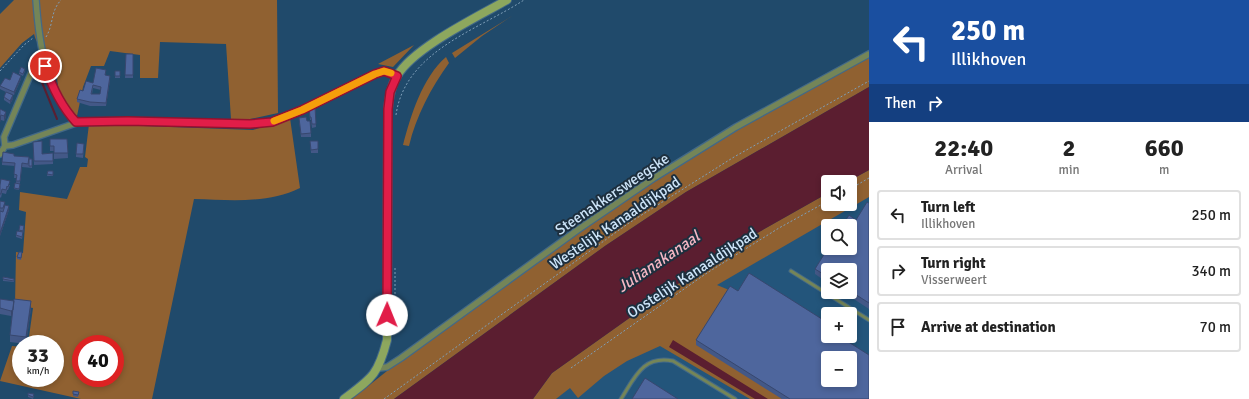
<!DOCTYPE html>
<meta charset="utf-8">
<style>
body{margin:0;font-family:Signika,sans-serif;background:#f6f6f6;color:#222;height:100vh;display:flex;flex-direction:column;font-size:15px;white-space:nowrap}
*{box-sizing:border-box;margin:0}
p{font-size:13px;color:#767676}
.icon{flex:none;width:22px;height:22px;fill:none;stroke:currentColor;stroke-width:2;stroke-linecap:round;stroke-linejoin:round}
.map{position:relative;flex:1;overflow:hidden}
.side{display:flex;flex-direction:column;background:#fff;width:380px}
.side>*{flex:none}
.guide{background:#1a4fa0;color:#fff;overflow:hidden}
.controls{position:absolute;left:821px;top:175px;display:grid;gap:8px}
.controls a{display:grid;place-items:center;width:36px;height:36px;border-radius:4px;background:#fff;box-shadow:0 2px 6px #0003;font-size:20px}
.speed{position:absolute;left:12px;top:335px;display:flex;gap:8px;font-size:20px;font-weight:700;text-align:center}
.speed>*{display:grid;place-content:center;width:52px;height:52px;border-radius:50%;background:#fff;box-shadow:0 2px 6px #0003;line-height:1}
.speed small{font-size:10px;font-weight:400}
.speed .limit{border:6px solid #d22;background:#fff;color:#111}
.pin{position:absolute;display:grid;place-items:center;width:34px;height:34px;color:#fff;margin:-17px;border:2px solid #fff;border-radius:50%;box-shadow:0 1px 4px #0007}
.me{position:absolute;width:44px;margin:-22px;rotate:1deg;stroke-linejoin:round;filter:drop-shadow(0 0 3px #0008)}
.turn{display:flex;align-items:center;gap:14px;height:84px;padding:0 16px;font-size:18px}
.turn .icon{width:52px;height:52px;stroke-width:2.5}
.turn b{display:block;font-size:28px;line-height:34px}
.then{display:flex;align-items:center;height:38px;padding:0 16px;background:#0003;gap:8px;font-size:15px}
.eta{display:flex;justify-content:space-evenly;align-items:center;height:68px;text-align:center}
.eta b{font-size:24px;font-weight:800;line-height:28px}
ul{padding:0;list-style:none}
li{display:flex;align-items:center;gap:12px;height:50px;margin:0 8px 6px;padding:0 8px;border:2px solid #e0e0e0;border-radius:4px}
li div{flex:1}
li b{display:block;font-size:15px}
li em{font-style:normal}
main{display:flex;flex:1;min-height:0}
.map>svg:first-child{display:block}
</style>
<main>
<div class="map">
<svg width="869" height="399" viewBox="0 0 869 399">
<rect width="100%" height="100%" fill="#204a6b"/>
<path fill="#23557b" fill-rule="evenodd" d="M869,190V399H556L632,335L850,204ZM828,226H850V248H828ZM828,270H850V292H828ZM828,314H850V336H828ZM828,358H850V380H828Z"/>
<path fill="#906131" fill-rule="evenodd" d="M14,0H277L278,113L250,119H231L226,44L160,42L158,78H140V55L110,51L104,66H91L83,87L77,116C65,108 57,91 57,76C50,70 50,64 47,57C42,48 36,43 34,34L22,43L0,68V14Z
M512,16L482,36L455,58L452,53Z
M414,45L393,67L378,64Z
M869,54V87L686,192L605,246L394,399H352L427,339L558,244L696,152Z
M446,57L449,63C431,88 416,116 409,146L403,145C411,115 422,78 446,57Z
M290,118L300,188C267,204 230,200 194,199L152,399H81L0,381L12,346L21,347V378H55V344H28L33,308L15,305L16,252L23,253L26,212L19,210L20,192L67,199L80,167H87L88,159L85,157L89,124L253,130ZM81,344H115V378H81Z
M869,170V197L717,285L729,290L782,399H750L660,346L627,361L604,376L578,398L570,388L556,399H533L552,373L673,287L743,241L828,193V204H850V182H847Z"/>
<path fill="#5b1e30" d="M869,87V170L847,182H828V193L743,241L673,287L552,373L533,399H394L605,246L686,192Z
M673,340L768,399H755L669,347Z"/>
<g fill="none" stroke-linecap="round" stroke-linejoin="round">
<path stroke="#5b1e30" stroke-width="2" d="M41,80L57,119"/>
<g stroke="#436987" stroke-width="5">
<path id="lane" d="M791,271L869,320
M621,399C635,377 643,355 673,361L735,399"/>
</g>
<g stroke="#436987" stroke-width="8">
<path id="street" d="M36,0C39,44 45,88 76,123
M5,146L13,145L76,123L128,121L250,124L272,122L302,110L375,74L384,71L397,76
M0,154L5,146L4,137L32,71L35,69
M379,368L387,367L401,358L579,229L654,178L736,127L869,54"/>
</g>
<g stroke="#436987" stroke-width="10">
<path id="secondary" d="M344,399C372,378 378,375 387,340L388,109C389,97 391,86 397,76C413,48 477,17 507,0"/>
</g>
<path stroke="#7f9fb9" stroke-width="1" stroke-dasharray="2 2" stroke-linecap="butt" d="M46,37C54,24 50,12 61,0
M0,71L24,45L33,38
M396,115C405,51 478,30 524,0
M850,189L869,178
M395,294V266
M571,368L707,273L779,228L828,201
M384,399L629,223L734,157L869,81"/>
<use href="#lane" stroke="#748558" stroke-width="3"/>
<use href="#street" stroke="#748558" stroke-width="5.5"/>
<use href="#secondary" stroke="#8da75e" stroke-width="8"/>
</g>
<path fill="#435887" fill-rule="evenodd" d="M126,54H133V78H125Z
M25,71L23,76L19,74V72Z
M115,71H120V78H115Z
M106,73L105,75L110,80L106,106H90L77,102V99L83,91ZM93,88L101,90L100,94H92Z
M21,79L14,95L9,93L13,99L10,104L4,100V97L6,92L0,89V85L10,80Z
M309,107H315L316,127L312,128L311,120H310Z
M0,109L6,117L4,121L1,120Z
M299,118L307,121L311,133V137H301Z
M50,139H67L68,158L54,159V151H50Z
M310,141H318V153H311Z
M33,142L42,154L53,153V164L34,165Z
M84,147L83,158L76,157V154Z
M14,156L32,159V168L22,167L19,190L14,189V188L16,183V178H14L15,166L2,165V162Z
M48,171H53V176H47Z
M0,185H10L8,190H7L6,194L2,193L1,198L0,197Z
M0,201L9,210L0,236Z
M869,203V309L843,292H850V270H828V283L815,274V269L856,220Z
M24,228L22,239L16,237V235L19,231V230Z
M22,254L21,260L17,259V257Z
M3,277L14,279V282L3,281Z
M0,299L31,308L26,344L10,342V335L12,315L11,316L0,314Z
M840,336V337L869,399H782L696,345V340Z
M73,394H79L78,397L73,396Z
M28,395H34L33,399L28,397Z"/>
<path fill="#37476e" d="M21,76V79L14,95V92Z
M110,76V80L106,106V103Z
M13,95V99L10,104V101Z
M6,112V117L4,121V116Z
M1,115V120L0,123V118Z
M9,206V210L0,236V233Z
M14,301L13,315L11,316V311Z
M31,301V308L26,344V337Z"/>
<path fill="#4e669d" stroke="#37476e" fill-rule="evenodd" d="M126,54H133V75H125Z
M21,67L25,69L23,74L19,72Z
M96,68L106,70L105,75L110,76L106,103L90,102L77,99L80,90L83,91L86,81L93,83ZM93,85L101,87L100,94H91Z
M115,71H120V76H115Z
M13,72L21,76L14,92L0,86L5,78L10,80Z
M6,92L13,95L10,101L4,97Z
M309,107H315L316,124H312L311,117H310Z
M0,109L6,112L4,116L1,115L0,118Z
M306,117L307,121H310L311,133L301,134L299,118Z
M50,139H67L68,153H54V146H50Z
M42,141V154L53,153V161H34L33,142Z
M310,141H318V149L311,150Z
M77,143L84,144L83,154H76Z
M3,152L14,154V156L29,157L28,164L22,163L20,181H16L17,175L14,174L15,163L2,162Z
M29,159H32V166H29Z
M48,171H53V175L47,174Z
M1,179L10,181L8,187L7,186L6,190L2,189L1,194H0V185Z
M15,183L20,184L19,189L14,188Z
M0,201L5,202L3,208H0Z
M867,202L869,203V303L850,291V270H828V277L815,269L828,248H850V226H842L849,215L856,220Z
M5,205L9,206L0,233V211L3,212Z
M20,225L24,226L23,231L19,230Z
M17,231L23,232L22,237L16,235Z
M19,252H22L21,258L17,257Z
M749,273L825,321L826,319L828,320V336H839L869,355V399H790L696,340L730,286L738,291ZM828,358H850V380H828Z
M3,277L14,279V281L3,279Z
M0,299L14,301L13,310L11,311L0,308Z
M14,299L31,301L26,337L10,335Z
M645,378L678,399H632Z
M73,391L79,392L78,395L73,394Z
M28,393L34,394L33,397L28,395Z"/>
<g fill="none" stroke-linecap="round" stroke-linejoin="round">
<g stroke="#92132f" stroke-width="10">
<path id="route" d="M45,66C52,87 61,106 76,122L128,121L250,124L272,122L302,110L375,74L384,71L397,76L390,92L388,109L387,315"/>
</g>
<use href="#route" stroke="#e11d48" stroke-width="7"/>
<path stroke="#f59e0b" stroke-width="7" d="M274,121L302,110L375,74L384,71L391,73"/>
</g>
<g text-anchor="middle" stroke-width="4" stroke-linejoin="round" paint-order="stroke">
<g font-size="15" fill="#cee5f9" stroke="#1d2f3e">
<text transform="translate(612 194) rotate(-34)" y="5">Steenakkersweegske</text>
<text transform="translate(615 223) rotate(-34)" y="5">Westelijk Kanaaldijkpad</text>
<text transform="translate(692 273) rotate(-33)" y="5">Oostelijk Kanaaldijkpad</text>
</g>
<g font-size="16" font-style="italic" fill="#f5b7c4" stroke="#1d2f3e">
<text transform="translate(658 261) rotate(-34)" y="6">Julianakanaal</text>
</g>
</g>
</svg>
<div class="controls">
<a><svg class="icon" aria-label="sound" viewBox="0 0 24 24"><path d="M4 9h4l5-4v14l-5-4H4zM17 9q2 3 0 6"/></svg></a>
<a><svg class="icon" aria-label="search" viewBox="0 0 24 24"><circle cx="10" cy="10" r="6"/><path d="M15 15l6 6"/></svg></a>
<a><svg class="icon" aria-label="layers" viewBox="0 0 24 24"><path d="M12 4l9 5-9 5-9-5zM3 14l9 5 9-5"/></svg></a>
<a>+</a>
<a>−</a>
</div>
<div class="speed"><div>33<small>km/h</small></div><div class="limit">40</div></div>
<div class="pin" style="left:45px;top:66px;background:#d93025"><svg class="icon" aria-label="arrive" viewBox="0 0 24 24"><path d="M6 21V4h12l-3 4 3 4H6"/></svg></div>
<svg class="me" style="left:387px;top:315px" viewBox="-20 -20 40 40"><circle r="19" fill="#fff"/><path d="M0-13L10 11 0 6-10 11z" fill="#e11d48"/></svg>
</div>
<section class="side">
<div class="guide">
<div class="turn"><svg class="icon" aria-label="left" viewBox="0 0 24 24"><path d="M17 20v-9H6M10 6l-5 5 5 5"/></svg><div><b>250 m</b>Illikhoven</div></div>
<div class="then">Then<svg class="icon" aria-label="right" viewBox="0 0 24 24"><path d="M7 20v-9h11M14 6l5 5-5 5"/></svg></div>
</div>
<div class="eta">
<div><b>22:40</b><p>Arrival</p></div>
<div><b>2</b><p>min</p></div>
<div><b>660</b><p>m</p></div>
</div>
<ul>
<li><svg class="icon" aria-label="left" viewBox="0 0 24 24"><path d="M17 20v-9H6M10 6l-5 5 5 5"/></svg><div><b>Turn left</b><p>Illikhoven</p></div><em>250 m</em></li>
<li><svg class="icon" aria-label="right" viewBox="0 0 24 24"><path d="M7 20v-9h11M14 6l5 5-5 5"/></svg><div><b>Turn right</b><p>Visserweert</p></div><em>340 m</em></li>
<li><svg class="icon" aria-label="arrive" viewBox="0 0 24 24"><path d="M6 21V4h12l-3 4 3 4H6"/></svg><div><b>Arrive at destination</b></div><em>70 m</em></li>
</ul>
</section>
</main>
